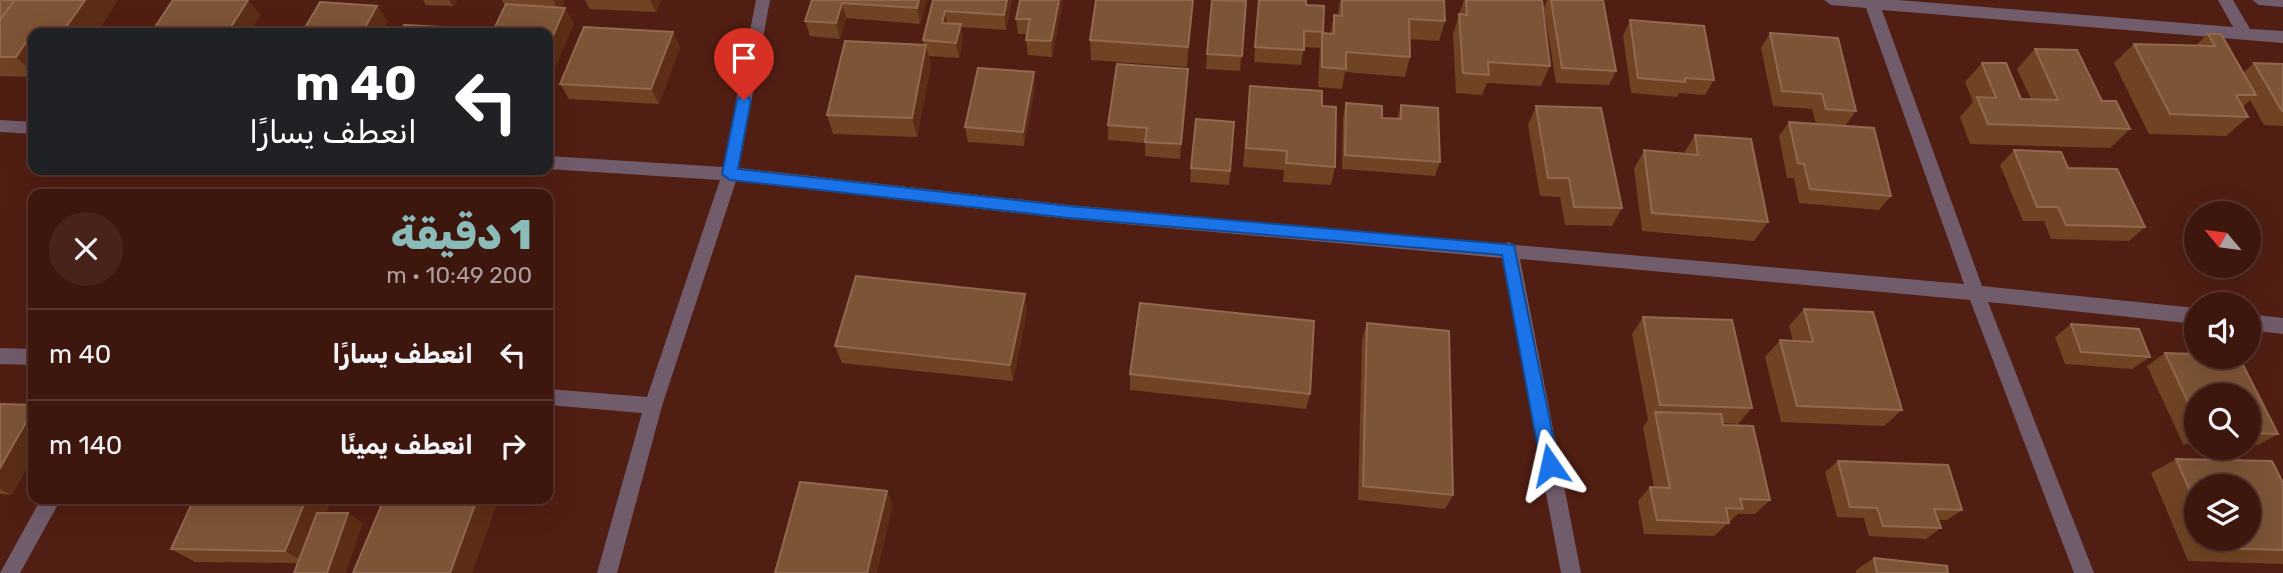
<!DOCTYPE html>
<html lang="ar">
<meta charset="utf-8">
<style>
body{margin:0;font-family:Rubik,"Noto Naskh Arabic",sans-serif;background:#48231c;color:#f1f3f6;direction:rtl;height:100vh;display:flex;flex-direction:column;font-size:26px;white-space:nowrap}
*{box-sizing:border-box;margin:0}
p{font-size:23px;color:#ad9f9e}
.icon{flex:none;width:38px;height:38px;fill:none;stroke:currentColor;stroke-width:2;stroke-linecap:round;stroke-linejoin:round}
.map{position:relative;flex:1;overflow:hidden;direction:ltr}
.drawer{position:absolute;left:28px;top:189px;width:525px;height:315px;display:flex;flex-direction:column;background:#3d160e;border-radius:14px;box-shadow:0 7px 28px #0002,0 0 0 2px #56352e;direction:rtl}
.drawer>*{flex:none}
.top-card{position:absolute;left:28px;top:28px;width:525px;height:147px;border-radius:14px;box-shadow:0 7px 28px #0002,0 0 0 2px #56352e;direction:rtl;background:#202124;color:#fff;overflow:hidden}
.needle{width:46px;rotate:299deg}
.buttons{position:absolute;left:2184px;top:201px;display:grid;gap:14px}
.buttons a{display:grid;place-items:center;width:77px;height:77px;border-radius:50%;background:#3d160e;box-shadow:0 7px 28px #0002,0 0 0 2px #56352e;font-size:35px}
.pin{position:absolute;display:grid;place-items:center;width:60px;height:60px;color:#fff;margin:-72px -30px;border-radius:50% 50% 50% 0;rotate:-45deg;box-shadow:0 0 7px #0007}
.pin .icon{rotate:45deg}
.me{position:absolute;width:77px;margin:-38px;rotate:349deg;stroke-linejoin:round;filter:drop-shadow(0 0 5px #0008)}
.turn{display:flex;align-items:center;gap:24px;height:147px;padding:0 21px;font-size:32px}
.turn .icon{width:91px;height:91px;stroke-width:2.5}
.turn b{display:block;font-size:49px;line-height:60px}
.round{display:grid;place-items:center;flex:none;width:74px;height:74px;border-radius:37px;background:#48231c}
.headline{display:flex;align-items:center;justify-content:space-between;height:119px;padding:0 21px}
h1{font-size:42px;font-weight:800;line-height:52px;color:#8bbbb9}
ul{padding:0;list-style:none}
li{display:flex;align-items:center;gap:21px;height:91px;padding:0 21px;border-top:2px solid #56352e}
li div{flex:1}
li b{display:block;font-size:26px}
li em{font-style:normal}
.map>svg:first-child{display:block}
</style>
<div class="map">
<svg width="2283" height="573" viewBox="0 0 2283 573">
<rect width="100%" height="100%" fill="#511e13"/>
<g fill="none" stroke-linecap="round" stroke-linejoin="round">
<path fill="#715c6c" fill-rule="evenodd" d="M756,0H770L739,168L1069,205L1504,244L1509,242L1515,245L1964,284L1866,8L1831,5L1824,0H1898L2233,27L2218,0H2233L2250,29L2283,31V43L1882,10L1982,286L2196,308V324L1988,302L2094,573H2074L1970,300L1520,259L1581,573H1561L1502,258L1069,219L736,181L662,406L617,573H597L642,413L548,405V389L647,397L720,180L548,169V156L723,167Z
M2252,0H2283V7L2259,5Z
M0,120L33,122V134L0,132Z
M2249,314L2283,318V334L2249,330Z
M0,348L33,349V365L0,364Z
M41,499H61L20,573H0Z"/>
</g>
<path fill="#704323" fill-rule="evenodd" d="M0,0L33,33V77L0,76Z
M423,0H457L453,6L426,5Z
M502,0H565L561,8L574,23L548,83V33L505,6Z
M585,0H661L656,12L590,9Z
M812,0H927L920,24L846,18L840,39L810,36L805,21Z
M933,0H1012L1006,30L961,27L963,39L959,58L929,56L931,65L917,137L833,134L827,115L924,45L923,40Z
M1020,0H1063L1052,57L1028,55L1026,40L1027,34H1018L1016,19Z
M1193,0L1187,67L1091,60L1090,40Z
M1259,0L1306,5L1323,33L1330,34L1334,15H1338L1340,0H1444L1445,21L1439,41L1409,39L1410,57L1405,77L1345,72L1342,89L1318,87L1320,48L1304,47L1301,65L1254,62Z
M1464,0H1542L1550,66L1541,86L1487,83L1482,95L1456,93L1453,34Z
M1547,0H1603L1616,71L1609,85L1556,83L1544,8Z
M1246,1L1240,71L1206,69L1207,54Z
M1630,20L1714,80L1705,95L1679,93L1677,97L1631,93L1623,36Z
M673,32L680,47L659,104L569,99L560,84Z
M1770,33L1856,111L1845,126L1816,124L1812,109L1773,106L1761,48Z
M2208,34L2243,73L2254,63L2283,64V126L2264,125L2250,100L2243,107L2248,117L2226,136L2149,134L2114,63L2134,44L2196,45Z
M2035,49L2102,101L2130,129L2110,148L1970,144L1960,117L1973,102L1965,82L1982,63L2021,99H2031L2017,69Z
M1188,69L1180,159L1145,156V143L1108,140V125Z
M1034,72L1035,87L1024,146L968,142L965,127Z
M1250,86L1322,106L1335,167L1331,185L1283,182L1284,170L1243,167Z
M1346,103L1382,118L1397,119L1401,105L1440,162L1435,176L1342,169L1343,118Z
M1536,106L1622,208L1612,226L1565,225L1560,197L1540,196L1528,125Z
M1234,122L1229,185L1190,182L1191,168Z
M1789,122L1891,196L1879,210L1799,203L1794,178H1787L1779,136Z
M1695,135L1768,222L1754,241L1642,231L1634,169L1644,150L1684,153Z
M2014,150L2068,168L2145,227L2129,241L2051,239L2044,221H2023L2000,165Z
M1025,294L1027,311L1013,381L842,363L835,346Z
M1804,309L1902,410L1884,426L1781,422L1765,357L1780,340L1793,341L1789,326Z
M1643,317L1752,408L1738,424L1723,423L1770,500L1755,514H1738L1714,536L1644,534L1638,501L1650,487H1654L1643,427L1648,420L1632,334Z
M1367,323L1453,495L1445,509L1358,500L1362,340Z
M2071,324L2150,357L2132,369L2065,364L2055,337Z
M2165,353L2196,354V357H2239L2278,434L2258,445H2249V396H2196V444H2183L2147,366Z
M1130,374L1310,394L1306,409L1130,390Z
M0,404L12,495L0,494Z
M2176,459L2283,483V564L2188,561L2151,473ZM2196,486L2249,539H2196Z
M1838,461L1962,510L1947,520H1938L1941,528L1926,539L1869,536L1864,518L1837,517L1825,472Z
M326,513L363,523L298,563L195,562L171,549Z
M1874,558L1948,573H1856V570Z"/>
<path fill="#5d2e15" d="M85,0H118L97,33H62Z
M248,0L261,15L250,33H227Z
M449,0H457L453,6Z
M553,0H565L559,12Z
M650,0H661L656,12Z
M919,0H927L920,24L917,8Z
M1007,0H1012L1006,30L1004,15Z
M1059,0H1063L1052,57L1051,41Z
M1193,0L1192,19L1187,67L1188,47Z
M842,3L846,18L840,39L836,23Z
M377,6L388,21L382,33H362Z
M565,8L574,23L548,83V47Z
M945,11L948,26L942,23Z
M961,24L963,39L959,58L956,43Z
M673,32L680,47L659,104L651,89Z
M28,39L33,44V73L16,57Z
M926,45L931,65L917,137L912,118Z
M1188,69V84L1180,159L1181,144Z
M1034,72L1035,87L1024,146L1023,132Z
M1025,294L1027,311L1013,381L1010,365Z
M33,410V457L12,495L0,489V468Z
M887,491L893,505L877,573H867Z
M306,499H332L307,564L285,551Z
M477,499H499L472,573H450Z
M348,513L363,523L346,573H327Z"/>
<path fill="#7e5436" stroke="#92694e" stroke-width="2" d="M0,0H15L0,20Z
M15,0H85L62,33H33V39H28L16,57H0V20Z
M173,0H248L227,33H151Z
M812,0H919L917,8L842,3L836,23L805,21Z
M933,0H1007L1004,15L945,11L942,23L961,24L956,43L923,40Z
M1020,0H1059L1051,41L1026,40L1030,19H1016Z
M1096,0H1193L1188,47L1090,40Z
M1212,0L1246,1L1242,56L1207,54Z
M1259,0H1306V5L1324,6L1323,32L1304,31V50L1255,47Z
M1342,0H1444L1445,21L1409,19L1410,57L1346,52V69L1322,67V33L1334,34V15L1342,16Z
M1466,0H1542L1550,66L1488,62L1489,75L1463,73L1459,14L1467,15Z
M1551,0H1603L1616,71L1562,68Z
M320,2L377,6L362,33H302Z
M506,4L565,8L548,47V33H492Z
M1630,20L1704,26L1714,80L1685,78V82L1638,78Z
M404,25L479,29L477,33H400Z
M584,27L673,32L651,89L560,84Z
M1770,33L1838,38L1856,111L1826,109L1822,94L1782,91Z
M2208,34H2221L2256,95H2236L2248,117L2170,114L2134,44L2215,46Z
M845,41L926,45L912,118L827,115Z
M2035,49L2077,50L2102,101H2116L2130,129L1988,124L1977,97L1996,98L1982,63H2006L2021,99L2058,100Z
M2254,63L2283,64V111H2282Z
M1117,64L1188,69L1181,144L1145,142L1147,128L1108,125Z
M978,68L1034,72L1023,132L965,127Z
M1250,86L1322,91V106L1336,107L1335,167L1286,163L1287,151L1246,148Z
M1346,103L1382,106V118L1401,119V105L1438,108L1440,162L1345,155Z
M1536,106L1601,108L1622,208L1574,207L1569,178H1548Z
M1196,119L1234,122L1230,171L1191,168Z
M1789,122L1874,128L1891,196L1810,189L1804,164L1798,163Z
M1695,135L1751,139L1768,222L1652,213L1644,150L1698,155Z
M2014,150L2061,152L2068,168L2117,169L2145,227L2066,225L2058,207H2037Z
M856,276L1025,294L1010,365L835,346Z
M1140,303L1314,321L1310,394L1130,374Z
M1804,309L1873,312L1902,410L1797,406L1780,340L1813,342Z
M1643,317L1732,320L1752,408L1660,405Z
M1367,323L1449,331L1453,495L1363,486Z
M2071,324L2139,329L2150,357L2081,352Z
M2165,353L2196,354V357H2239L2278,434L2249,433V396H2196V419Z
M0,404L33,405V410L0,468Z
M1655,412L1721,414L1723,425L1753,426L1770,500L1740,499L1743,509L1726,508L1729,523L1657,520L1650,487L1670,488Z
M2176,459L2272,461L2283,483V550L2215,548L2211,539H2249V486H2196V505Z
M1838,461L1948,465L1962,510L1934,509L1941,528L1883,526L1877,508L1850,507Z
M800,482L887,491L867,573H775Z
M194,499H306L285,551L171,549Z
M384,499H477L450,573H353Z
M317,513H348L327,573H294Z
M1874,558L1947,566L1948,573H1877Z"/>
<path fill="#1a73e8" stroke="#114b97" stroke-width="2" d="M744,94L751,100L738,169L1069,206L1514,245L1559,465L1556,471L1550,473L1544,471L1541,465L1502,255L1069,218L730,180L722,174L737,100Z"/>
</svg>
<div class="buttons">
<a><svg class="needle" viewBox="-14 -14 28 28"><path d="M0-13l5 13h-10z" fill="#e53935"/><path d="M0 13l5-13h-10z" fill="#ad9f9e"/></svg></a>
<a><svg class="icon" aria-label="sound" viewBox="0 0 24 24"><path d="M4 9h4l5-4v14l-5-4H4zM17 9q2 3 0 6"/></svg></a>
<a><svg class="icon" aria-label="search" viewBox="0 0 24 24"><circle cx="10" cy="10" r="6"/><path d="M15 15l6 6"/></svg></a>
<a><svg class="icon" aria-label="layers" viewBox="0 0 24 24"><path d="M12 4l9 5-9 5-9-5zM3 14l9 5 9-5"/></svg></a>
</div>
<div class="pin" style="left:744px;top:100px;background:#d93025"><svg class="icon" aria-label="arrive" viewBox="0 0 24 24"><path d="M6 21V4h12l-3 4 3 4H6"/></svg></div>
<svg class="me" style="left:1550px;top:465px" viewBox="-20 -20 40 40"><path d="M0-17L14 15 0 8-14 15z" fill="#1a73e8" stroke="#fff" stroke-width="4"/></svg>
<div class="top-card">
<div class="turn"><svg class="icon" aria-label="left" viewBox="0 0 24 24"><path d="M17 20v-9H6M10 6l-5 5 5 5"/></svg><div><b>40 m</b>انعطف يسارًا</div></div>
</div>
<section class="drawer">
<div class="headline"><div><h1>1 دقيقة</h1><p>200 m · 10:49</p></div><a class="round"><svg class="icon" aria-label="close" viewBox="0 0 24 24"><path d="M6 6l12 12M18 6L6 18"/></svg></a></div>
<ul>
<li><svg class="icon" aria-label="left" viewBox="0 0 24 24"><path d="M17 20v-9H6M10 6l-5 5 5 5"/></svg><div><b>انعطف يسارًا</b></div><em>40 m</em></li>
<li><svg class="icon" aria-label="right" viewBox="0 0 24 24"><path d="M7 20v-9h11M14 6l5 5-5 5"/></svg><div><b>انعطف يمينًا</b></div><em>140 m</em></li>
</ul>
</section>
</div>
